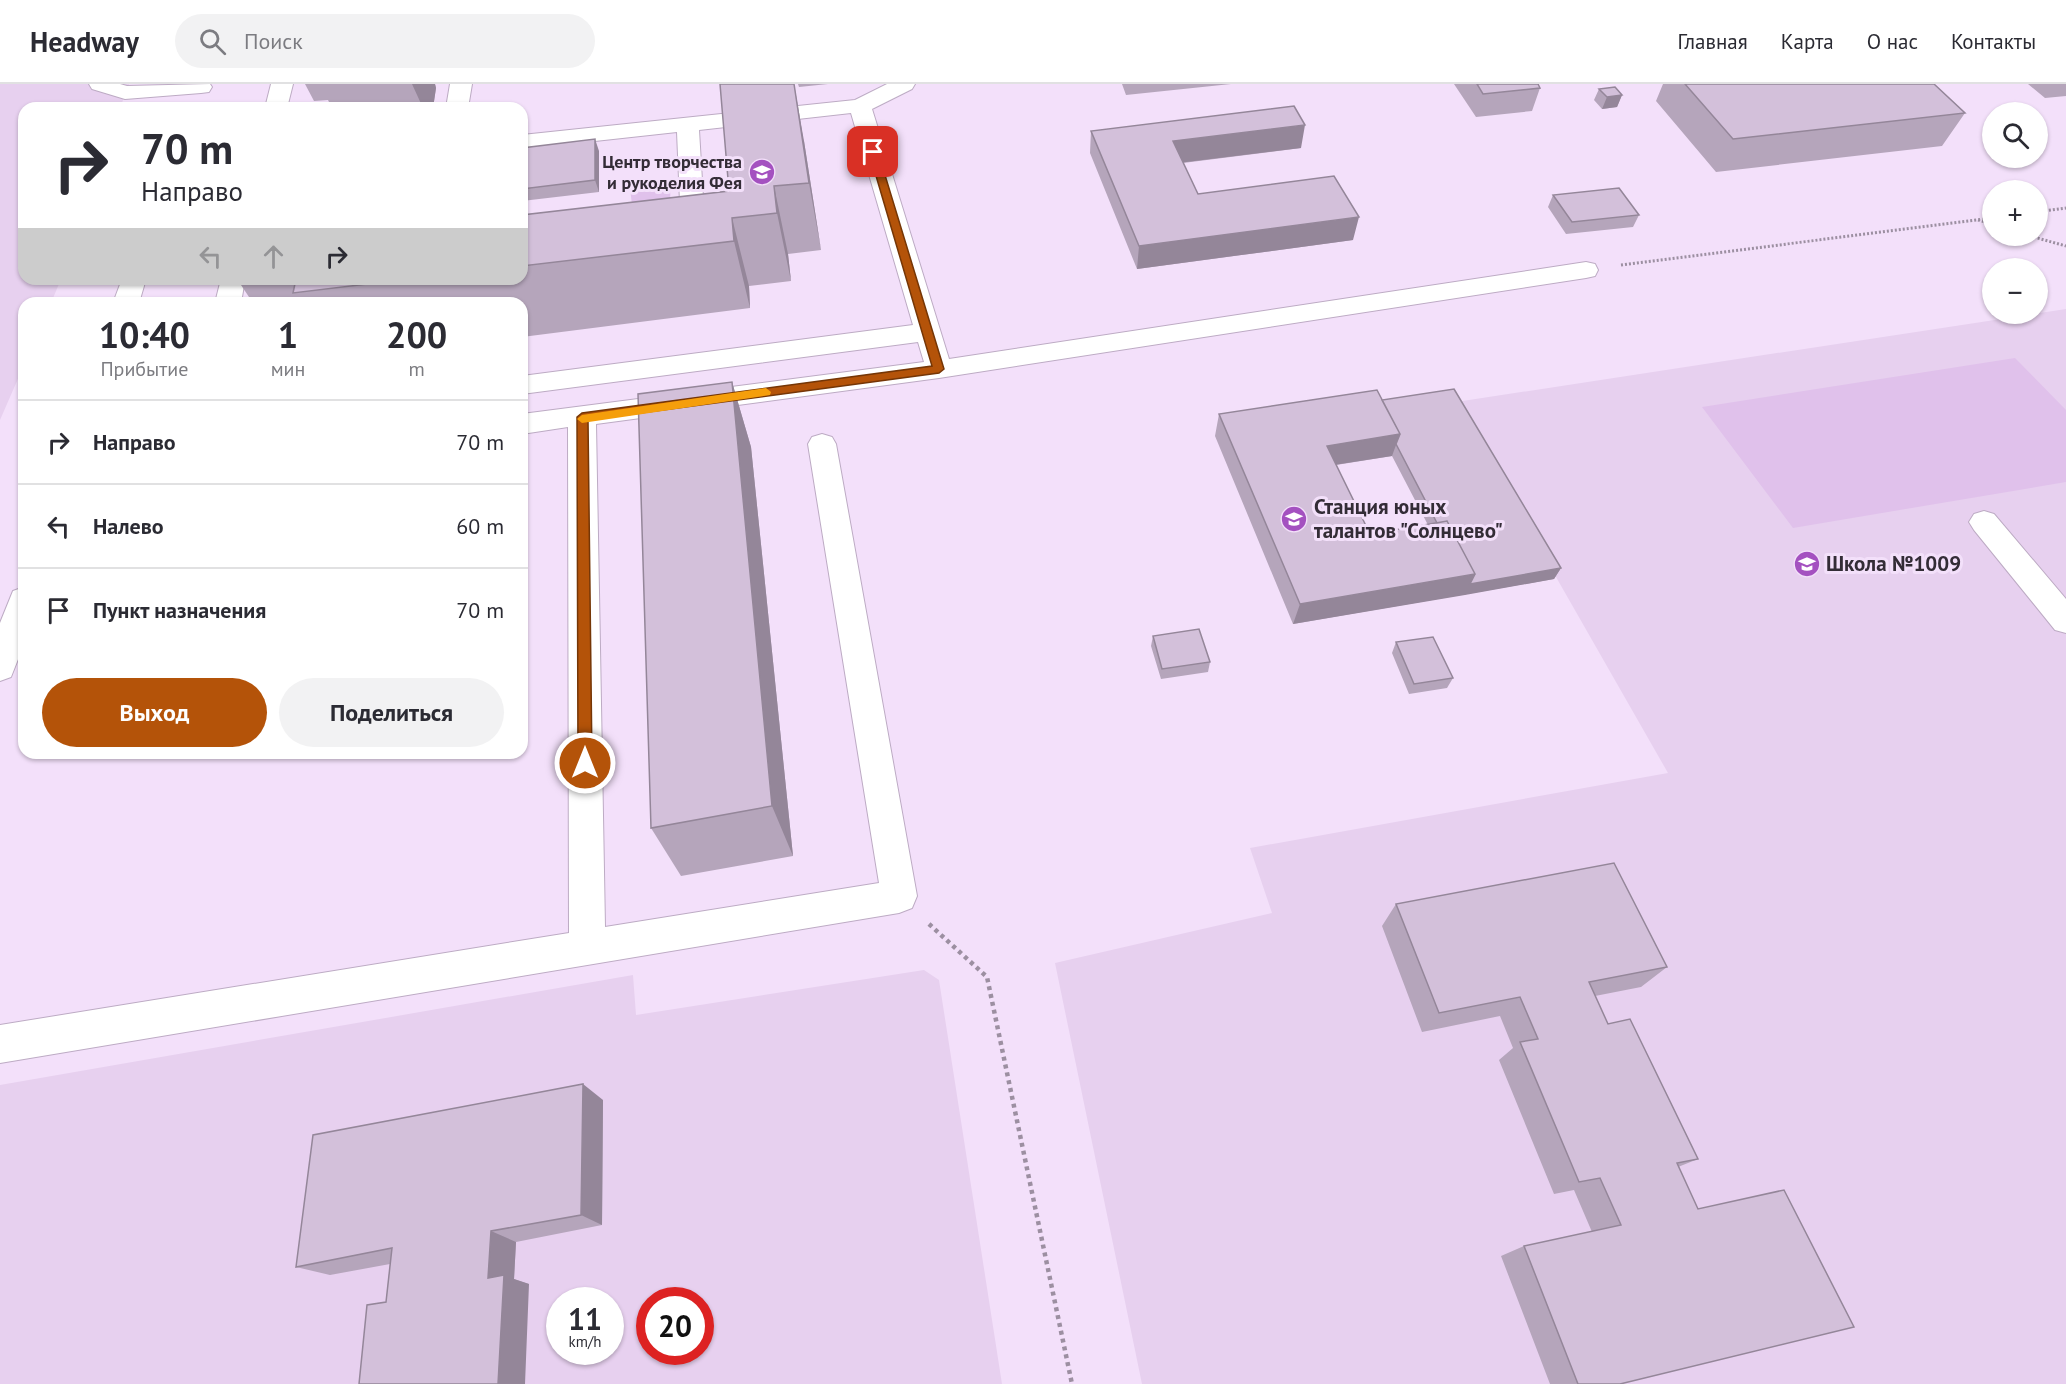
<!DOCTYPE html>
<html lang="ru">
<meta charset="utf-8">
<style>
body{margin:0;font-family:"PT Sans",sans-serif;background:#f2f2f3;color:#2b2b33;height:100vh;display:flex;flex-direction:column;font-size:22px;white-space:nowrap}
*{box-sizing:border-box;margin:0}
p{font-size:20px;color:#7c7c81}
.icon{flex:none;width:33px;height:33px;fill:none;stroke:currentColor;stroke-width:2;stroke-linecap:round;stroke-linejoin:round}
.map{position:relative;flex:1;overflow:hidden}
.drawer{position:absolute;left:18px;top:213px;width:510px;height:462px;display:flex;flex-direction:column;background:#fff;border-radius:18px;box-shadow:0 2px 4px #0004}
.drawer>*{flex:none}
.banner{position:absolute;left:18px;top:18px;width:510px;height:183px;border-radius:18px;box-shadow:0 2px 4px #0004;background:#fff;color:#2b2b33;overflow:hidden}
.tools{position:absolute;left:1982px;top:18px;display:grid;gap:12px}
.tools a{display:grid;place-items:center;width:66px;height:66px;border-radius:50%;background:#fff;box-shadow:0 2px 4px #0004;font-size:30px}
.speed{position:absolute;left:546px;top:1203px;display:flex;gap:12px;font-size:30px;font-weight:700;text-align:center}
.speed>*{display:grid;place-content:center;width:78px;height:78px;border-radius:50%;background:#fff;box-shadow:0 2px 4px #0004;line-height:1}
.speed small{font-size:15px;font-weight:400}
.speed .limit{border:9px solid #d22;background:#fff;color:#111}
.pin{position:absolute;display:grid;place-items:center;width:51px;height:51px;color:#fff;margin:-26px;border-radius:12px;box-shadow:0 3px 9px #0006}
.me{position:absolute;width:66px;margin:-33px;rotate:0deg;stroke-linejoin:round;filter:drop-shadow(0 0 4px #0008)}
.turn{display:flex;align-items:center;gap:21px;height:126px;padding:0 24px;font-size:27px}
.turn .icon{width:78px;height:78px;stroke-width:2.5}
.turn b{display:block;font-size:42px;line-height:51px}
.lanes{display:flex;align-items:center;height:57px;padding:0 24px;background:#0003;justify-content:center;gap:30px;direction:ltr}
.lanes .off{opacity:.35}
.eta{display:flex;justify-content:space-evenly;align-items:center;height:102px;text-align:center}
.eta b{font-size:36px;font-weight:700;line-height:42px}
.cta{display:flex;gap:12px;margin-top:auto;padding:12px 24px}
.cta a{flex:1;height:69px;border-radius:36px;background:#b45309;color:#fff;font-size:24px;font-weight:700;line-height:69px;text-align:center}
.cta a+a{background:#f2f2f3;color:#2b2b33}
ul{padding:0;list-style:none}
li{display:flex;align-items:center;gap:18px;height:84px;padding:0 24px;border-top:2px solid #e1e1e2}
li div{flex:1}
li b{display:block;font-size:22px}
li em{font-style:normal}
header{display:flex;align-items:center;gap:36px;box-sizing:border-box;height:84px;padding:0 30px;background:#fff;border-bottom:2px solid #e1e1e2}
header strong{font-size:28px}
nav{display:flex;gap:33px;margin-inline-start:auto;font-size:21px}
.search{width:420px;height:54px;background:#f2f2f3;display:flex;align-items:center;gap:15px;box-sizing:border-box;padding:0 21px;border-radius:33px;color:#7c7c81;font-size:22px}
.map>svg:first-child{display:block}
</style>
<header>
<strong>Headway</strong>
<div class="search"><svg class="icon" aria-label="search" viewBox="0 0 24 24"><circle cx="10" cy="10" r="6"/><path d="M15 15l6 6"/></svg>Поиск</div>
<nav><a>Главная</a><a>Карта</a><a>О нас</a><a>Контакты</a></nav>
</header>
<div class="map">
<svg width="2066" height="1300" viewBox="0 0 2066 1300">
<rect width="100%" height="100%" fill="#f3e0fa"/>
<path fill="#e7d0ef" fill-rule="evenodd" d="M0,0H129L120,24H24V195H61L51,219H24V281L0,336Z
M2066,225V1300H1142L1055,879L1272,829L1250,764L1668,689L1456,318Z
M924,886L939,896L1002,1300H0V1001L633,891L636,931ZM560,1216H610V1268H560ZM650,1216H700V1268H650Z"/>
<path fill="#e0c1eb" d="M670,99L671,141L632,121L630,104Z
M2015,274L2066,326V398L1793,444L1702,323Z"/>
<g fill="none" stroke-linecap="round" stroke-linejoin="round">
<g stroke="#bdabc4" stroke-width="2">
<path id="minor" d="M89,0H120L127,2L210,0L212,3L209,8L201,9L125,15L92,5Z
M271,0H293L287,24H265Z
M450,0H472L468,24H446Z
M887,0H915L912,5L872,25L949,275L1586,178L1595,180L1598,186L1595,192L1586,194L939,294L596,340L605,843L879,799L808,360L812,353L822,350L832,353L836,360L917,812L912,824L899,829L0,979V941L569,849L568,343L522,350V330L924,278L918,258L522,310V292L913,241L851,29L699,46L705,147L701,152L685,155L677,153L673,148L677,143L681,142L677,48L522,65V51L855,16Z
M122,195H146L139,219H113Z
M221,195H245L241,219H215Z
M1984,427L1994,430L2066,515V549L2055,546L1974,446L1969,438L1974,430Z
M24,503V560L11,593L0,597V539L13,507Z"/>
</g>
<path stroke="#9c8fa1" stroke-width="3" stroke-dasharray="2 2" stroke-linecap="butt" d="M2037,128L2066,124
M1978,136L1992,140
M2030,152L2066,162
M1621,181L1992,134"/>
<path stroke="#9c8fa1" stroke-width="4.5" stroke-dasharray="4 4" stroke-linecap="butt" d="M929,840L987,893L1072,1300"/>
<use href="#minor" fill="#fff" fill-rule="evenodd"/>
</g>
<path fill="#b5a5bb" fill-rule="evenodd" d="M305,0H435L436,4L433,24H332L328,16L314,17Z
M798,0H828L799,3Z
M1122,0H1231L1126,11Z
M1454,0H1538L1540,4L1532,27L1476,33Z
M1663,0H1934L1965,29L1942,62L1716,88L1656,17Z
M2028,0H2066V12L2045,14Z
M1599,5L1622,11L1617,23L1602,25L1594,16Z
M1091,47L1301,64L1183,79L1198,110L1353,156L1137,185L1090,69Z
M804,57L821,166L788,170L791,197L749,202L750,224L522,253V219H253L237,195H522V131L729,107Z
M522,64L599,67V108L522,117Z
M1553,111L1639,131L1633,143L1566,150L1548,123Z
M732,298L751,363L793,772L681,792L651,744Z
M1382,316L1561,484L1554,495L1293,540L1215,352L1219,330ZM1392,372L1428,441L1370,450L1336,381Z
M1153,552L1210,578L1208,588L1161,595L1151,562Z
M1396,558L1453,594L1447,604L1409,610L1392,569Z
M1396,820L1667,883L1641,903L1595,912L1608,940L1698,1075L1678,1083L1620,1300H1550L1501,1172L1524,1162L1592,1148L1574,1106L1554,1110L1499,976L1513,964L1500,932L1422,948L1382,842Z
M603,1016L602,1141L516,1158L514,1195L529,1200L386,1218L390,1180L330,1191L296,1183Z"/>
<path fill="#948699" d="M412,0H435L436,4L433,24H423Z
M794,0L804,57L821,166L809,99Z
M1622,11L1617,23L1602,25L1607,13Z
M1305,41L1301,64L1170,80L1173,57Z
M595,55L599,67V108L595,96Z
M774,102L788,170L791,197L777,129Z
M1359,133L1353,156L1137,185L1139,162Z
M732,134L749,202L750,224L734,157Z
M732,298L751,363L793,772L772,722Z
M1400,350L1392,372L1321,383L1327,362Z
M1561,484L1554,495L1465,511L1470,500Z
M1475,490L1465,511L1293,540L1300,520Z
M583,1000L603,1016L602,1141L581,1131Z
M491,1147L516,1158L514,1195L529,1200L525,1300H498L488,1194Z"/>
<path fill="#d3c0da" stroke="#948699" stroke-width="1.5" d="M720,0H794L809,99L774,102L777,129L732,134L734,157L522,182V131L729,107Z
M1477,0H1538L1540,4L1483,10Z
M1685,0H1934L1965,29L1733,55Z
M1615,3L1622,11L1607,13L1599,5Z
M1294,22L1305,41L1173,57L1198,110L1334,92L1359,133L1139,162L1091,47Z
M595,55V96L522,105V64Z
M1619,104L1639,131L1572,138L1553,111Z
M296,195H409L293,209Z
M732,298L772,722L651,744L638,310Z
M1454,305L1561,484L1470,500L1475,490L1447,437L1437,439L1396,360L1400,350L1382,316Z
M1377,306L1400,350L1327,362L1370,450L1447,437L1475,490L1300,520L1219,330Z
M1199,545L1210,578L1162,585L1153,552Z
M1433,553L1453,594L1414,600L1396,558Z
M1614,779L1667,883L1589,898L1608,940L1630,935L1698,1075L1677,1079L1698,1125L1784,1106L1854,1243L1620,1300H1578L1524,1162L1621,1141L1600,1094L1579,1098L1520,958L1538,955L1520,913L1439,929L1396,820Z
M583,1000L581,1131L491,1147L488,1194L504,1191L498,1300H359L367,1221L386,1218L392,1164L296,1183L313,1051Z"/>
<path fill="#b45309" stroke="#753606" stroke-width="1.5" d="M870,66L878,68L944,285L939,289L588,336L592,679L590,684H580L578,679L577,333L582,329L932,282L869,68Z"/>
<path fill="#f59e0b" d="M766,304L771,308L770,311L582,339L577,335L582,331Z"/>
<defs>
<g id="school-disc" transform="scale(1.35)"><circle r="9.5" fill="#a451c0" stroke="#f3e0fa"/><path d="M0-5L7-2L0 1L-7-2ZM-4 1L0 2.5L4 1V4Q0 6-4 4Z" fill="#fff"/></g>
</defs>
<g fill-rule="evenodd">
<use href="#school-disc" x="762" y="88"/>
<use href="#school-disc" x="1294" y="435"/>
<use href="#school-disc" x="1807" y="480"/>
</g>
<g text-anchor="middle" stroke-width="6" stroke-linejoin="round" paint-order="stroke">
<g font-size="18" font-weight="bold" fill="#332c36" stroke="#f3e0fa" text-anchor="end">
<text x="742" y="84">Центр творчества<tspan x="742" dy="21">и рукоделия Фея</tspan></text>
</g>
<g font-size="21" font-weight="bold" fill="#332c36" stroke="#f3e0fa" text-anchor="start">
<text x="1314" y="430">Станция юных<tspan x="1314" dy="24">талантов "Солнцево"</tspan></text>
<text x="1826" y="487">Школа №1009</text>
</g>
</g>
</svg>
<div class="tools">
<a><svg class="icon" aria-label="search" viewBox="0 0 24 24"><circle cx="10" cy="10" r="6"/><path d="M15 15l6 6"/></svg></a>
<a>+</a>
<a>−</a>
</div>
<div class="speed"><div>11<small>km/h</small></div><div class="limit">20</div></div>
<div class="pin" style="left:873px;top:68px;background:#d93025"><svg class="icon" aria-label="arrive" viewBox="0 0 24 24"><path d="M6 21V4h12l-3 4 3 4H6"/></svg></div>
<svg class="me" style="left:585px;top:679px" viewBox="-20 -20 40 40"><circle r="17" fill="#b45309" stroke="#fff" stroke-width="3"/><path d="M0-11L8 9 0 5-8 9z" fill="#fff"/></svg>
<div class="banner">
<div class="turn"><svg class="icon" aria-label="right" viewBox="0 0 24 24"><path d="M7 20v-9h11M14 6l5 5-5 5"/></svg><div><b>70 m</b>Направо</div></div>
<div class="lanes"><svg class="icon off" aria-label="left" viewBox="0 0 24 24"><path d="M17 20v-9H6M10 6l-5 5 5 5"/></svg><svg class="icon off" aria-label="ahead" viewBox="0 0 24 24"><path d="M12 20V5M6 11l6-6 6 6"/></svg><svg class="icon" aria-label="right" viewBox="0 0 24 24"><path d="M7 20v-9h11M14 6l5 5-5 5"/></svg></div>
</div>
<section class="drawer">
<div class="eta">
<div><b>10:40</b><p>Прибытие</p></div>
<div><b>1</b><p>мин</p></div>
<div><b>200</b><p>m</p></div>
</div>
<ul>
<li><svg class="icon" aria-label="right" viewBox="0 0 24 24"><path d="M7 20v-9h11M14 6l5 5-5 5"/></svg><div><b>Направо</b></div><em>70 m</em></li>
<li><svg class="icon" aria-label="left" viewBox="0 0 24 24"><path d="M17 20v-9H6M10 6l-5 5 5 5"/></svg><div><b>Налево</b></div><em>60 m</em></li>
<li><svg class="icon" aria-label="arrive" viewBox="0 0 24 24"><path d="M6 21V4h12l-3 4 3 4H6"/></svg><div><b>Пункт назначения</b></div><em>70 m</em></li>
</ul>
<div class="cta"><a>Выход</a><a>Поделиться</a></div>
</section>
</div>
